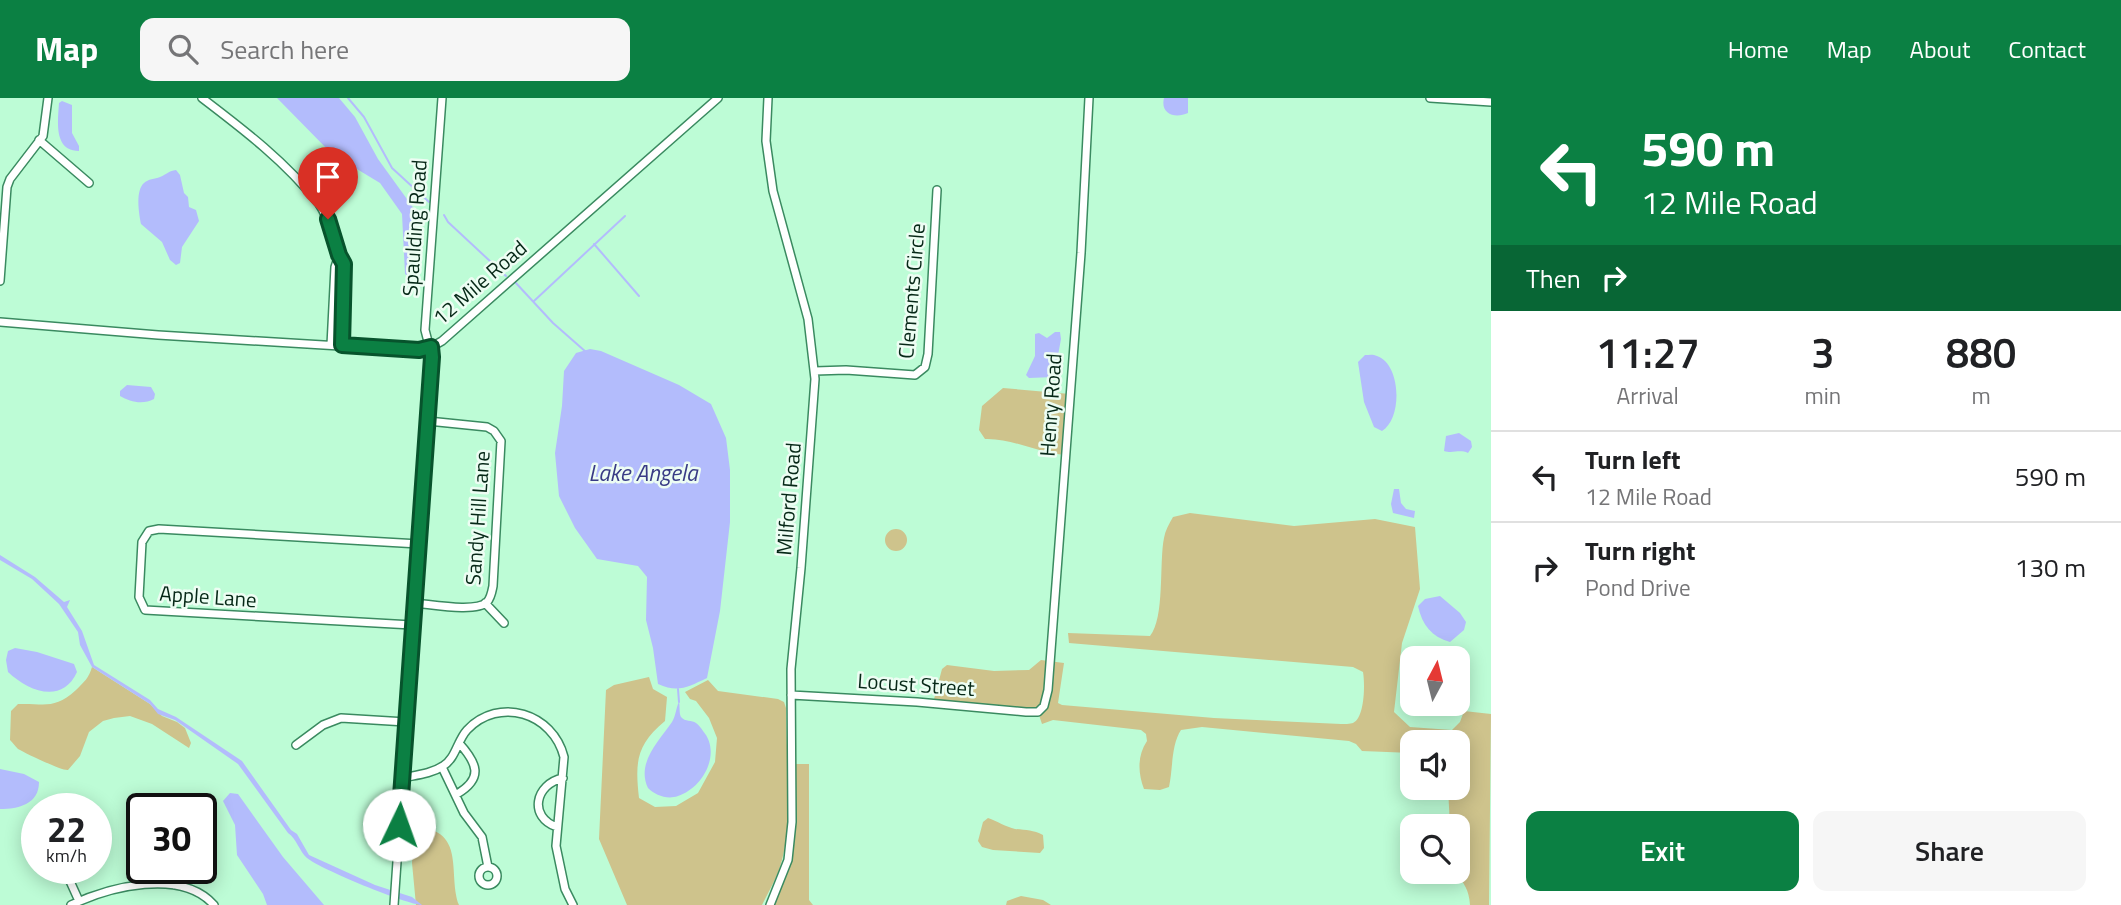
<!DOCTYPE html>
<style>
body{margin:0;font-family:"Titillium Web",sans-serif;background:#f6f6f6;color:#202124;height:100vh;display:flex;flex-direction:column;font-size:26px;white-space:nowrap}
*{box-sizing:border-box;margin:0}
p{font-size:23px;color:#757577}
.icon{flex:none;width:38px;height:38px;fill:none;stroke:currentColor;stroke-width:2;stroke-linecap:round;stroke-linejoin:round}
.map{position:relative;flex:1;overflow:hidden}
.side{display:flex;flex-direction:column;background:#fff;width:630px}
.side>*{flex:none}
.top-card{background:#0b8043;color:#fff;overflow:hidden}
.needle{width:46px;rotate:7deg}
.buttons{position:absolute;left:1400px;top:548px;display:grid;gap:14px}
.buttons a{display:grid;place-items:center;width:70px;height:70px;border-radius:14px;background:#fff;box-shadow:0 4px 18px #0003;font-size:35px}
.speed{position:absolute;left:21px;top:695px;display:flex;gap:14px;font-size:35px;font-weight:700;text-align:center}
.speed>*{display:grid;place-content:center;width:91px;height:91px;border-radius:50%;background:#fff;box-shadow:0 4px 18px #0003;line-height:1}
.speed small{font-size:18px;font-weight:400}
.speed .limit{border:4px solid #111;border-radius:10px;background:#fff;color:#111}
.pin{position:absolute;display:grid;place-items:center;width:60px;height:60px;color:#fff;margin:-72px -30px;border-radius:50% 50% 50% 0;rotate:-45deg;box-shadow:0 0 7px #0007}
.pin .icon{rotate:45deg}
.me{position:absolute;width:77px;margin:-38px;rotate:3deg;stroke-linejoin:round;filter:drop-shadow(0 0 5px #0008)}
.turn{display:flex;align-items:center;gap:24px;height:147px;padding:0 35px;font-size:32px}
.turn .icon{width:91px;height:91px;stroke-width:2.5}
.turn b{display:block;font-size:49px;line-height:60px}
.then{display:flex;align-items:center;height:66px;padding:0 35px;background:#0003;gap:14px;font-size:26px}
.eta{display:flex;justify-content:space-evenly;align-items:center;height:119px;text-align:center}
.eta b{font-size:42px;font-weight:600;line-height:49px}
.button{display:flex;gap:14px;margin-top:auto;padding:14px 35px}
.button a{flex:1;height:80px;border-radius:14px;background:#0b8043;color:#fff;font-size:28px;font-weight:600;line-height:80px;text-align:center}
.button a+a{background:#f6f6f6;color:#202124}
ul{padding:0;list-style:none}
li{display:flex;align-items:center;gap:21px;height:91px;padding:0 35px;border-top:2px solid #e0e0e0}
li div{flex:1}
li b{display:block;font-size:26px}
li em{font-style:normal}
header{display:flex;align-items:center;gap:42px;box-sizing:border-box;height:98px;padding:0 35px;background:#0b8043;color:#fff}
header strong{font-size:33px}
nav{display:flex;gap:38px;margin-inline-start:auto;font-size:24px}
.search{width:490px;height:63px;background:#f6f6f6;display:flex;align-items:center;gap:18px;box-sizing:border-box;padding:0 24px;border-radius:14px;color:#757577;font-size:26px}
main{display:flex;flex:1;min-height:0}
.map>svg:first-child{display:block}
</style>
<header>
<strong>Map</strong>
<div class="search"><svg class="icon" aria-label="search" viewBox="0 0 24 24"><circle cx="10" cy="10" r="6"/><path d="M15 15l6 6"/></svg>Search here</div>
<nav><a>Home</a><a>Map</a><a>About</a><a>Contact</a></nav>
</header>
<main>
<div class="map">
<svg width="1491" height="807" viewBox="0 0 1491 807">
<rect width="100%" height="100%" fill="#bdfcd6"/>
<path fill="#cec38c" d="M1003,290L1070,296L1065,357C1038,355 1012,340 985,341L979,332L982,308Z
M1190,415L1294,428L1375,421L1415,429L1420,491L1402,545L1394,614L1410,629L1452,632L1460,624L1464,613L1491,616L1489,807H1470C1469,792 1464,785 1455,774H1458V728H1450L1448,690H1458V644H1412V655L1362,653L1356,646L1349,643L1202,629L1181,632C1171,647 1173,671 1169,689L1160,692L1144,691C1138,675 1137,658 1147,643L1146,636L1141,632L1053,622L1042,626L1038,614L933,605L942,571L947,567L994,573L1029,572L1041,562L1064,565L1058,605L1062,607L1214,620L1341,626C1343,626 1351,626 1353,625C1365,620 1365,585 1363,574L1353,569L1069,545L1068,535L1150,538C1165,520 1159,464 1164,440C1165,433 1169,426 1173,419Z
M885 442a11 11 0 1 1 22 0a11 11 0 1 1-22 0Z
M92,569L150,606L162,618L177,624L185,630L191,645L189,650L152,626L130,618L114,620L103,623L89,634L80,658L68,672C62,673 25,655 18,651C15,648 13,645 10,642L11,613L18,606C45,605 54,612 76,592C84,584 89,580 92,569Z
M649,579L653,591L667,599L665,623C636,647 635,664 639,700L655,709L676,708L698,695L715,664L717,640L709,620L696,603L690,601L685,594L708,582L718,593L778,601L784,604L786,610C786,653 793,722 782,762C778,778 769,793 762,807H627L599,741L606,592L614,587Z
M791,666H809V802L813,807H769L788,762Z
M988,720C997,723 1006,729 1015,731C1026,732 1033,732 1043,737L1044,750L1040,755L993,752L982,749L978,743L983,724Z
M423,730C465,736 448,778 459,807H416L412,765L414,737Z
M1021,798L1043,802L1051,807H1006L1007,803Z"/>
<path fill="#b3bcfc" d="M277,0H339L355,19L378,61L417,115L411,180L405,176L402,116L380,85L332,56Z
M1164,0H1188V15C1175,21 1160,16 1164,0Z
M62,3L72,7V35L79,48V53C53,53 58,22 59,5Z
M176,72L180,77L184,95L188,99L189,109L196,112L199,123L182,149L180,165L176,167L170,162L162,144L141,126C139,116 135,93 144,85C148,81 155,81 160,79C167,76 169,73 176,72Z
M1055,234H1060L1061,241L1054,279L1029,280L1026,277L1035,258V236L1039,235L1047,240Z
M590,251L601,253L679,287L711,306L726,340L730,372V424L720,513L707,580C688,589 678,595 658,586L653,550L646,522L647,479L638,468L597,461L575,430L559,398L555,355L562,308L564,273L576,255Z
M1365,257C1369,257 1373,256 1377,258C1401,266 1403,320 1382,333L1374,329L1364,304L1358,264Z
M127,287L151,289L155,296L154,301C143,307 130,304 120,298V293Z
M1459,335L1471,343L1472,349L1468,355C1459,351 1453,356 1444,353L1446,338Z
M1394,391H1399L1401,405L1406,411L1415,413L1414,420L1393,415L1391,406Z
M0,457L35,479L64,504L70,502L67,509L82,533L94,567L150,602L158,611L176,619L242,663L291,732L297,736L309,757L375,787L412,799L422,807C408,807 320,771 307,760C299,753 297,741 288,735L238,666L175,622L158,616L150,606L92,569L80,547L78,534L59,506L32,481L0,462Z
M1440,498L1460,515L1466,524L1464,532L1450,544C1432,539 1422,527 1418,508L1425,501Z
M15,550L37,554L74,566L77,574C62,607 28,593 8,574L6,562L8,553Z
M679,604C680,607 679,616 681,619C685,624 692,622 696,625C699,627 701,630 703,633C722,655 703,690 678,698C667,702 655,697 648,690C636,665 659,643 672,624C676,618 676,609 679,604Z
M0,671L24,676L39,684C39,706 19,711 0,711Z
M230,695L238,696L283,759L324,807H267L263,796L237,757L235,727L223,703Z"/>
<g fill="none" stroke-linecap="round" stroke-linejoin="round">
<path stroke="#b3bcfc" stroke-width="2" d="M348,0L364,19L392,70L429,104
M444,117L448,124L506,178
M594,146L639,198
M515,184L553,225L586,254
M534,203L625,118
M678,591L679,604"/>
<g stroke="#3a8a60" stroke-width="10">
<path id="minor" d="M202,0C244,32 286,64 319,106C332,124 332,147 344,166L342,247
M768,0L766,43L773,93L808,221L815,281L801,470L791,571L792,724L788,762L770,807
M1430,0L1491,4
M39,42L89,85
M0,183L7,89L10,81L43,38L48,0
M0,224L158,237L389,251C408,251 425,254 442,243L718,0
M331,247L335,169L339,157
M815,273L846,272L915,277L925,269L928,256L937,92
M414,505C430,506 476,515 487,504C491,500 492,493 493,488L501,343L494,333L487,329L428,323
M485,505L504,525
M412,527L145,512L139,499L142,444L149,433L159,431L419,446
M791,597L917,604L1026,614H1038L1044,608L1048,592L1081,155L1089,0
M296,647L323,627L341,620L406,624
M442,669L464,715L482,739L488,769
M402,680C416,677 431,676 443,668C456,660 457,643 467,632C499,598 553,615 564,659L556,748L565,791L573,807
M457,696C484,680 477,665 459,645
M557,729C528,719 535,686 563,680
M479 778a9 9 0 1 1 18 0a9 9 0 1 1-18 0Z
M64,770L79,803
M174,787L176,770
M71,807C109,789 181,770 214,807
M394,807L432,259L425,232L442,0"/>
</g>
<use href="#minor" stroke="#fff" stroke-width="7"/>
</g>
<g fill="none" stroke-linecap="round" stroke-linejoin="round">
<g stroke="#07532c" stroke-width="18">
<path id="route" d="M328,121L339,157L344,166L342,247L419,252L431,249L432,259L399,727"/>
</g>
<use href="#route" stroke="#0b8043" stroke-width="12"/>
</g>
<g text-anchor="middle" stroke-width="5" stroke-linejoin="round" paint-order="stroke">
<g font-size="21" fill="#062817" stroke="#edfdf3">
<text transform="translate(415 130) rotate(-86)" y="7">Spaulding Road</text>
<text transform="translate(480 185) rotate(-41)" y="7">12 Mile Road</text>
<text transform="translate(912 193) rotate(-85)" y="7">Clements Circle</text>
<text transform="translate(1051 307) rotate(-86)" y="7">Henry Road</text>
<text transform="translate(789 401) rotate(-85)" y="7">Milford Road</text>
<text transform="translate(478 420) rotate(-86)" y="7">Sandy Hill Lane</text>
<text transform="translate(208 499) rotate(4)" y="7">Apple Lane</text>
<text transform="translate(916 587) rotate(4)" y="7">Locust Street</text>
</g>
<g font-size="23" font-style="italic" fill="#383b85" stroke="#edfdf3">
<text x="643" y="383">Lake Angela</text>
</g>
</g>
</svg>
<div class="buttons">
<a><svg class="needle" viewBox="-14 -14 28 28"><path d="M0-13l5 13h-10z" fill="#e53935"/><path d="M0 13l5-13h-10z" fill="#757577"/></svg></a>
<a><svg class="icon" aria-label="sound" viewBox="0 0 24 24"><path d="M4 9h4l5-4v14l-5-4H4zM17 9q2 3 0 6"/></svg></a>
<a><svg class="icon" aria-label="search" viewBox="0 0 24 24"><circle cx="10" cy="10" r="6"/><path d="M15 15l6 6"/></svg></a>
</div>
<div class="speed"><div>22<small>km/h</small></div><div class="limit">30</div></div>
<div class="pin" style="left:328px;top:121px;background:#d93025"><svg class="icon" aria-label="arrive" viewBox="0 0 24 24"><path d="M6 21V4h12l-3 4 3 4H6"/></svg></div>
<svg class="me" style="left:399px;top:727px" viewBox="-20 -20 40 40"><circle r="19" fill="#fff"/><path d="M0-13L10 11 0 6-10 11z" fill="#0b8043"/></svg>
</div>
<section class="side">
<div class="top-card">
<div class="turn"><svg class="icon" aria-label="left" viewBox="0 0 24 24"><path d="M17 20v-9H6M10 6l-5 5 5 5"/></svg><div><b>590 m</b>12 Mile Road</div></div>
<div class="then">Then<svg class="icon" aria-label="right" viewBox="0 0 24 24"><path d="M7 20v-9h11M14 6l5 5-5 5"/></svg></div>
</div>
<div class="eta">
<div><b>11:27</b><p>Arrival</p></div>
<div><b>3</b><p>min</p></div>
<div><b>880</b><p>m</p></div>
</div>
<ul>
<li><svg class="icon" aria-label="left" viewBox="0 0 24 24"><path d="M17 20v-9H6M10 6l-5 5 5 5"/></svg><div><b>Turn left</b><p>12 Mile Road</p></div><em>590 m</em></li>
<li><svg class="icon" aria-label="right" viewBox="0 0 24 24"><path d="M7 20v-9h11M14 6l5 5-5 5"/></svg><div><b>Turn right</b><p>Pond Drive</p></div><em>130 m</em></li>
</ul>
<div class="button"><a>Exit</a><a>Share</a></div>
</section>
</main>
